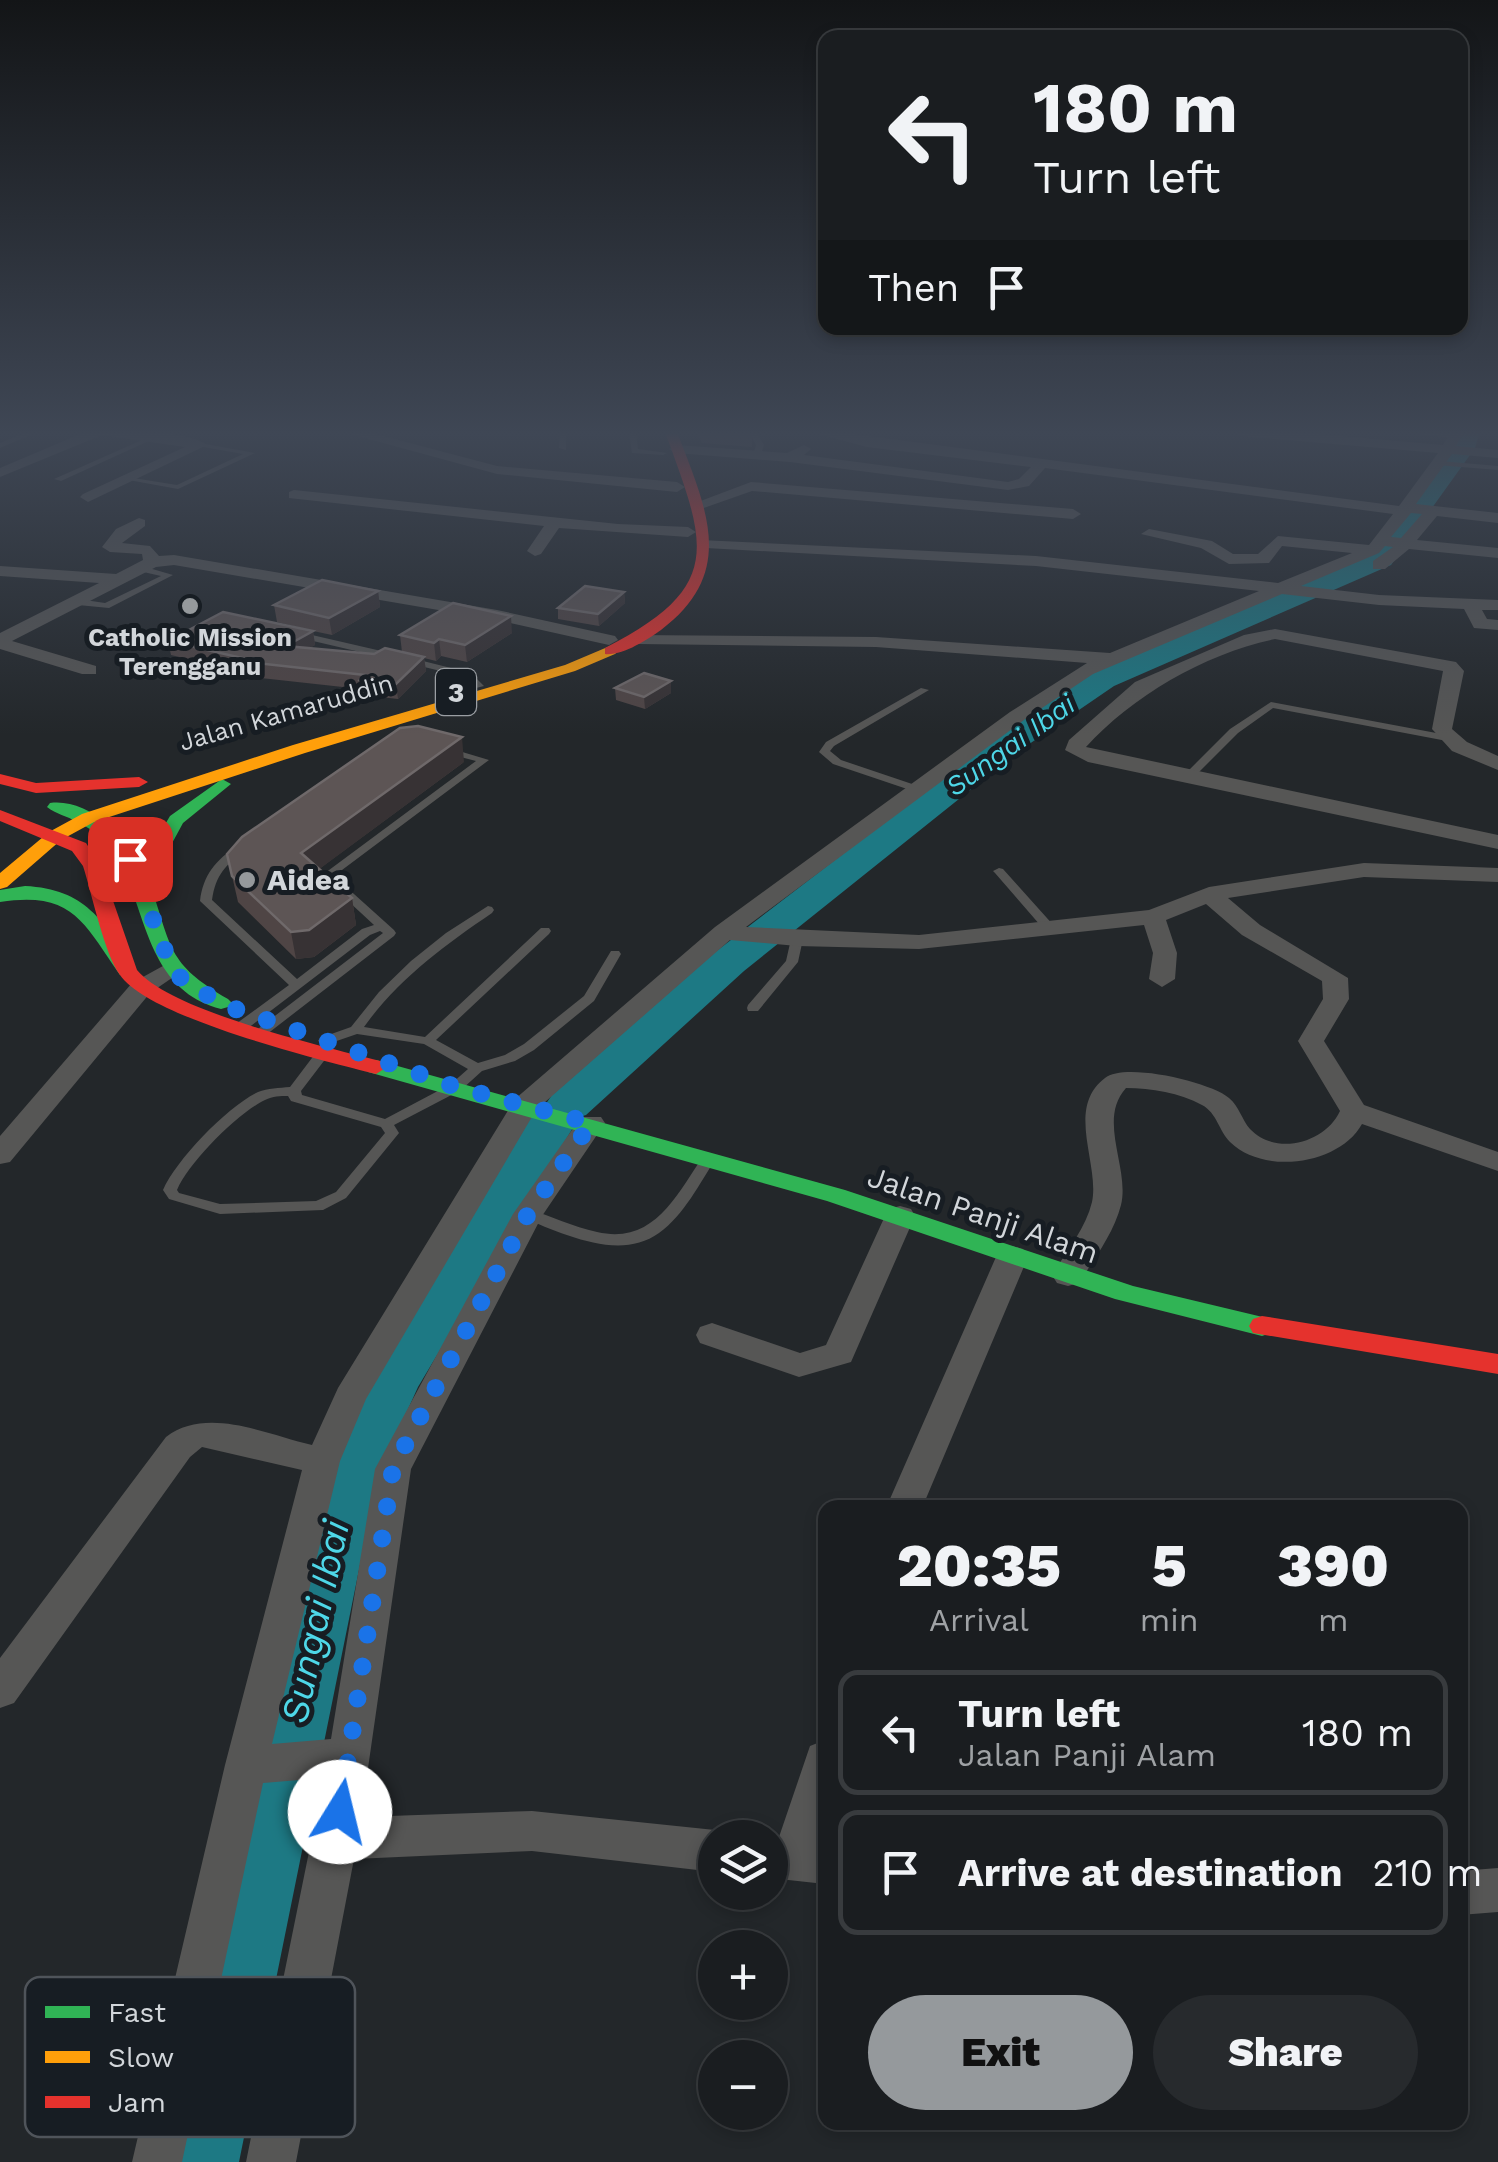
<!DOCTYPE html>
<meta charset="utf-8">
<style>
body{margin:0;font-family:"Work Sans",sans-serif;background:#272a2d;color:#f1f3f6;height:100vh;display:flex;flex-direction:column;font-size:38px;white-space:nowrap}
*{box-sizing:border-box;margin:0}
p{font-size:32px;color:#9fa2a5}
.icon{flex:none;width:55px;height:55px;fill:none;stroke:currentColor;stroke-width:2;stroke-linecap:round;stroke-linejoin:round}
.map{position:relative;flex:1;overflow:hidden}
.sheet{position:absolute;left:818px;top:1500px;width:650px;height:630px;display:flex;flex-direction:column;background:#1a1d20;border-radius:20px;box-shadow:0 5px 15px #0003,0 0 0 2px #383b3e}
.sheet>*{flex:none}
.guide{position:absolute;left:818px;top:30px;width:650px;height:305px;border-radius:20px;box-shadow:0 5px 15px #0003,0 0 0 2px #383b3e;background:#1a1d20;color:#f1f3f6;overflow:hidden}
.controls{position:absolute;left:698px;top:1820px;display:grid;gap:20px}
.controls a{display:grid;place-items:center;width:90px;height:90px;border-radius:50%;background:#1a1d20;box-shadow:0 5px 15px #0003,0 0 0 2px #383b3e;font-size:50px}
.pin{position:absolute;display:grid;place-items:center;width:85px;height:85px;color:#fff;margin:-42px;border-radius:20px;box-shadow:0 5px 15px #0006}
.me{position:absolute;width:110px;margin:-55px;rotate:9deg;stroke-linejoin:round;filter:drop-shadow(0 0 8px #0008)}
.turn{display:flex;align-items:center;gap:35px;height:210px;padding:0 50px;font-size:45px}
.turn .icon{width:130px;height:130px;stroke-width:2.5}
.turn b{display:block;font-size:70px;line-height:85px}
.then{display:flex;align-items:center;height:95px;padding:0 50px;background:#0003;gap:20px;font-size:38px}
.eta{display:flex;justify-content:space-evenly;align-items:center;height:170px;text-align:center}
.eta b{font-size:60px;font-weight:800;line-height:70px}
.button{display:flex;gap:20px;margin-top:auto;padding:20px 50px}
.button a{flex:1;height:115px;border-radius:60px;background:#95999c;color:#111;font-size:40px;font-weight:800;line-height:115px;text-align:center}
.button a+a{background:#272a2d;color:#f1f3f6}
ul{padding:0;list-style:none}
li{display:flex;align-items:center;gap:30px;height:125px;margin:0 20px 15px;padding:0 30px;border:5px solid #383b3e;border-radius:20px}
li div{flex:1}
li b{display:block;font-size:38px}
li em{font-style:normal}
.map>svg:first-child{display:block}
</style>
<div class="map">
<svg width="1498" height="2162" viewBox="0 0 1498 2162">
<rect width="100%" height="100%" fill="#23272a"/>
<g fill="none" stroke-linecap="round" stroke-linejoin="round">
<path fill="#1d7984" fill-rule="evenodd" d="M1456,432H1480L1475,448L1391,565L1114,686L1019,751L744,971L586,1115L569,1120L574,1126L418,1387L378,1476L239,2162H153L316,1476L369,1368L532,1115L549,1111L545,1105L552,1095L714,953L995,737L1090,672L1371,553L1451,447Z"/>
<path fill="#565655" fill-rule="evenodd" d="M27,432H37L0,448V443Z
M560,432H566V450L559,448Z
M629,432H636L638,449L667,453L663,455L632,453Z
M749,432H756L764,445L760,457L753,455L756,445Z
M1393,432H1433L1458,436L1455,438Z
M151,436L153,439L61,481L54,479Z
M200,443L255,453L178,489L123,479L127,477L177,485L243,454L198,446Z
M1440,461L1498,466V470L1437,465L1436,463Z
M142,566L173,575L109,608L78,605L74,602L78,599L105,603L161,576L139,571V567Z
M299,632L390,653L395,656L390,659L296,637V633Z
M411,658L471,673L484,686L476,688L465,677L408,663V659Z
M921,688L929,690L834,746L830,751L841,760L921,787V791H913L833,764L819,752L826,742Z
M1271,702L1447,735L1452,738L1447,741L1273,708L1238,733L1192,779H1184V775L1230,729Z
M449,748L489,760L334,876L394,930L396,933L394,936L262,1038L257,1039L250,1035L383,933L380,931L370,935L243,1032H233L231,1029L233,1026L289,985L200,901C203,875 216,860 237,846H245V850C226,864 215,876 212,900L297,979L362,929L374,925L321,876L476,761L445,753L444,751Z
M999,868L1003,869L1055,927L1057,930L1055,933H1047L995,873L993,871Z
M488,906L492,907L494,910L492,913C445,945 398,979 364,1027L425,1037L541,928H549L551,931L549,934L436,1040L478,1063L505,1055L524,1044L584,996L611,951H619L621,954L594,1001L534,1050L515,1061L482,1071L461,1090L394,1125L399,1133L346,1198L323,1210L220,1214L169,1199L163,1190C176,1160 228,1106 258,1092C268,1088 279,1088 290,1087L318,1050L323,1049L330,1053L301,1091L302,1095L385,1119L451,1084L468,1069L424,1044L357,1034L325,1045L318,1041L320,1038L351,1027L379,992L411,961L446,933ZM288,1096L291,1101L381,1127L385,1133L336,1192L316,1201L220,1204L179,1193L177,1190C189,1162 238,1113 265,1100C273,1096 280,1096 288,1096Z
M797,935L803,939L798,962L758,1011H748L747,1008L748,1005L786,961L791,939Z
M709,1153L716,1158C700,1183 684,1215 659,1233C619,1262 562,1233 523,1218L520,1214L523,1210L528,1209C551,1216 573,1227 597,1232C654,1245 676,1196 704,1155Z"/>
<path fill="#565655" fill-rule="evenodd" d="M85,432C115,432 183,428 207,445L88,502L80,497L83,494L185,447L102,435L0,477V468Z
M343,432H368L497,466L677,482L685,487L677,492L497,474Z
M811,432H838L1399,506L1438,453L1241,436L1234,432H1295L1443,445L1450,432H1464L1456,446L1498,450V458L1452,454L1416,504L1498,513V523L1437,516L1417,540L1498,548V558L1409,549L1385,569H1373V561L1393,547L1385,546L1379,553L1301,586L1379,595L1498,600V610H1482L1487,619L1498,620V630L1474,628L1464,609L1379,605L1282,594L1093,674L1024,720L746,927L919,935L1149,910L1209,887L1364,863L1498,868V882L1364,877L1228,898L1260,925L1348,978L1349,999L1324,1041L1364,1105L1498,1152V1171L1362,1124C1340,1164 1265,1176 1230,1142C1219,1131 1217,1113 1202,1105C1180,1093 1151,1088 1126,1088C1097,1120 1130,1168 1121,1205C1114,1233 1094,1259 1079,1283L1068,1286L1057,1283L1052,1275C1066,1252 1086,1228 1092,1202C1100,1164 1065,1108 1105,1078C1125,1062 1210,1082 1229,1098C1239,1106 1242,1120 1250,1129C1277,1157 1326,1142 1340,1111L1298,1041L1323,999L1322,981L1242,935L1206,904L1166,920L1177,953L1175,979L1162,987L1149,979L1153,953L1144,925L919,949L797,946L730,940L536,1110L366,1399L340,1461L272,1744L331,1739L375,1469L513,1214L581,1117H601L605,1123L542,1216L411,1469L361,1817L532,1811L715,1830L731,1838H715V1872L532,1851L354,1859L296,2162H246L324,1778L263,1783L182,2162H132L225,1765L302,1470L202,1447L190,1457L14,1703L0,1708V1658L166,1437C207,1406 265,1434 312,1445L338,1388L515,1099L715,927L1010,712L1087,663L876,647L638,644L632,643V635L876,637L1110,653L1259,591L1036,566L706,548L700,546V540L1036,556L1278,583L1352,553L1282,546L1269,563L1229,564L1201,548L1141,534L1149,529L1212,541L1233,554H1258L1278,536L1369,545L1393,514L1045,468L1029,486L1008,490L790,462L676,453L669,449L676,445L787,453L804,445L811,449L804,455L1008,482L1019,479L1031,467L867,447ZM1411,513L1422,514L1401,538L1391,537Z
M751,482L1073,509L1081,514L1073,519L752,491L698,510L690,505Z
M294,490L618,524L688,527L696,532L688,537L559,528L541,554L535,556L527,551L544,526L289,498V492Z
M139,518L145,520V526L122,543L150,546L159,556L174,555L497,610L615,636L618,640L609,645L497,620L174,565L156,567L12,641L96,666V674H82L0,649V633L99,583L0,576V566L116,574L143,560L142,554L110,552L102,547L116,529Z
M1275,629L1456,662L1464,671L1452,729L1467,742L1498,756V770L1452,751L1432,729L1443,671L1275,639C1206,653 1132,696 1086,747L1498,835V849L1088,762L1065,750L1069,740L1135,682L1244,635Z
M172,961L185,969L150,993L10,1162L0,1164V1136L132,983Z
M900,1206L911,1209L915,1216L851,1362L799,1377L700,1343L696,1335L700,1327L712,1323L800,1353L826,1345L885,1216L889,1209Z
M1012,1246L1023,1249L1028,1257L922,1508H886L996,1257L1001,1249Z
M825,1740V1829L821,1841L825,1842V1884L770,1878V1838H766L779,1837L810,1746Z
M1498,1868V1912L1460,1915V1871Z"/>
<path fill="#30b455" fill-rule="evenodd" d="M222,779L231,784L183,823L150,884C172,947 166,963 228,999L232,1003L228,1007L221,1009C163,994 150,943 133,893L128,888L131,884C120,855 105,835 77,822C67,816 56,814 47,807L50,803C87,798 125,835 141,865L170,816Z
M25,886C86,889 103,921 134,967L137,971L134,975H120C83,922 73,891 0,902V890Z
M376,1060L845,1190L1133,1286L1271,1319L1275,1326L1271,1333L1262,1336L1115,1299L827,1201L368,1072L365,1067L368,1062Z"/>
<path fill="#ff9f0a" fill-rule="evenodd" d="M610,646L618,651L615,654L575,671L305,753L94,822L61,840L7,887L0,889V873L49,832L82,814L293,745L565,665Z"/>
<path fill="#e5322d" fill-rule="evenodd" d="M665,432H677C706,508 738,572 661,630C647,640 622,656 605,654V648C725,587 707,546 665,432Z
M0,774L36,783L139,777L148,782L139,787L36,793L0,784Z
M0,810L86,843L101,866L137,970C172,1012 326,1047 384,1062L387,1067L376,1074C321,1060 149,1018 120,975C104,953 92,894 83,866L72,851L0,821Z
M1262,1316L1498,1354V1374L1253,1333L1249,1326L1253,1319Z"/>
</g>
<path fill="#4f4545" d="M696,432H752V447L702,443Z
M378,591L380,607L332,635L313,631L315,645L309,648L374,654L402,652L400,635L512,633L467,662L441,656L436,661L424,658L426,671L398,699L362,695L361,689L251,677V674L171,655L168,641L306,629L277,622L274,605Z
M624,592L625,603L599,626L558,619V608Z
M671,681V693L645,709L616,700L615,688Z
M464,762L319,869L352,898L356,925L314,957L296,959L238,902L227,854Z"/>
<path fill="#373234" d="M378,591L380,607L332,635L329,618Z
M624,592L625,603L599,626L598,614Z
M511,616L512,633L467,662L465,645Z
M313,631L315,645L288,661L286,646Z
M439,639L441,656L436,661L434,643Z
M424,657L426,671L398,699L396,684Z
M671,681V693L645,709L644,697Z
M462,737L464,762L306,879L301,853Z
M352,898L356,925L314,957L296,959L291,932Z"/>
<path fill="#5d5555" stroke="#6f696a" stroke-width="2.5" d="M322,580L378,591L329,618L274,605Z
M585,586L624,592L598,614L558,608Z
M453,603L511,616L465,645L439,639L434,643L400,635Z
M223,612L313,631L286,646L374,654L385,648L424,657L396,684L360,680L365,675L248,662L251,660L168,641Z
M644,673L671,681L644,697L615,688Z
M418,726L462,737L301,853L352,898L309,930L291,932L232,876L227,854L242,837L400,728Z"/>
<linearGradient id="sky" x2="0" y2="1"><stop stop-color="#131517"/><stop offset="0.59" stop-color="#3f4755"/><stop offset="1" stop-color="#3f4755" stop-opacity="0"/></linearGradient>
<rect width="1498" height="735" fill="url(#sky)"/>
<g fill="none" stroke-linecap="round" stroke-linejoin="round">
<path stroke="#1a73e8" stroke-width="18" stroke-dasharray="0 32.4" d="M130,859L172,969L186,983L227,1006L456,1087L591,1123L528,1214L393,1468L340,1812"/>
</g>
<g fill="#95999c" stroke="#171d23" stroke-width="4">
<circle cx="190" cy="606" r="10"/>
<circle cx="247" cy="880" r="10"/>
</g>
<g text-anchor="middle" stroke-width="10" stroke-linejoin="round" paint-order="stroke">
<g font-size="25" font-weight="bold" fill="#d2d6da" stroke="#171d23">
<text x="190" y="646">Catholic Mission<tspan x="190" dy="29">Terengganu</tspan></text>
</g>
<g font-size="25" fill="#d2d6da" stroke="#171d23">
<text transform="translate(286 712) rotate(-16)" y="9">Jalan Kamaruddin</text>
</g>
<rect fill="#171d23" stroke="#9a9ea3" stroke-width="2.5" x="436" y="669" width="40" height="46" rx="8"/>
<g font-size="28" font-weight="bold" fill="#d2d6da">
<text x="456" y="702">3</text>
</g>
<g font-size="28" font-style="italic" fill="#4ed7e8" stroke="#171d23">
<text transform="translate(1010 745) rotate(-36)" y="10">Sungai Ibai</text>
</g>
<g font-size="30" font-weight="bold" fill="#d2d6da" stroke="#171d23" text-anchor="start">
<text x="267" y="890">Aidea</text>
</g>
<g font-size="30" fill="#d2d6da" stroke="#171d23">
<text transform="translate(983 1215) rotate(19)" y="10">Jalan Panji Alam</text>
</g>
<g font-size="38" font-style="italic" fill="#4ed7e8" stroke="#171d23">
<text transform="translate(315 1622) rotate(-78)" y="13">Sungai Ibai</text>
</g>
</g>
<rect x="25" y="1977" width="330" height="160" rx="15" fill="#171d23" stroke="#4f545a" stroke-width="2.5"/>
<rect x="45" y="2006" width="45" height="12" fill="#30b455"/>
<rect x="45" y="2051" width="45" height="12" fill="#ff9f0a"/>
<rect x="45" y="2096" width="45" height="12" fill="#e5322d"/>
<g font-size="28" fill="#d2d6da">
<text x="108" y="2022">Fast</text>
<text x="108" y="2067">Slow</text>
<text x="108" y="2112">Jam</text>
</g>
</svg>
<div class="controls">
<a><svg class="icon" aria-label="layers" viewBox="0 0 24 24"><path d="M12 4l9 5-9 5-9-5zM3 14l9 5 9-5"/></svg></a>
<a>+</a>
<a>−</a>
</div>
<div class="pin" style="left:130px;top:859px;background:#d93025"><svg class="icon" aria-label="arrive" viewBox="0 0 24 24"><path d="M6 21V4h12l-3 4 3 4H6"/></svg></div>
<svg class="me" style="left:340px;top:1812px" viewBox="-20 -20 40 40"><circle r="19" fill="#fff"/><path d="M0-13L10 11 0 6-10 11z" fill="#1a73e8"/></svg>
<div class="guide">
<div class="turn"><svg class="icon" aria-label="left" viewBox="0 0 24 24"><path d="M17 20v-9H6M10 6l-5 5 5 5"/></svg><div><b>180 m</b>Turn left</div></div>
<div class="then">Then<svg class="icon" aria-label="arrive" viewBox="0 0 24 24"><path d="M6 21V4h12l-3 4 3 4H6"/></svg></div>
</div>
<section class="sheet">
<div class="eta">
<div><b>20:35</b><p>Arrival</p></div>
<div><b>5</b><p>min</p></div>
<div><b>390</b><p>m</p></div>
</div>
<ul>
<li><svg class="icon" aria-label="left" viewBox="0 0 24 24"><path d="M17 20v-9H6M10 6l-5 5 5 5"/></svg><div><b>Turn left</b><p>Jalan Panji Alam</p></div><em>180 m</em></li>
<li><svg class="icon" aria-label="arrive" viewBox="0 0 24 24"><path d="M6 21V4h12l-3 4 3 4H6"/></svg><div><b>Arrive at destination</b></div><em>210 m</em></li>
</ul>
<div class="button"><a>Exit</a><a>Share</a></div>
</section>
</div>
